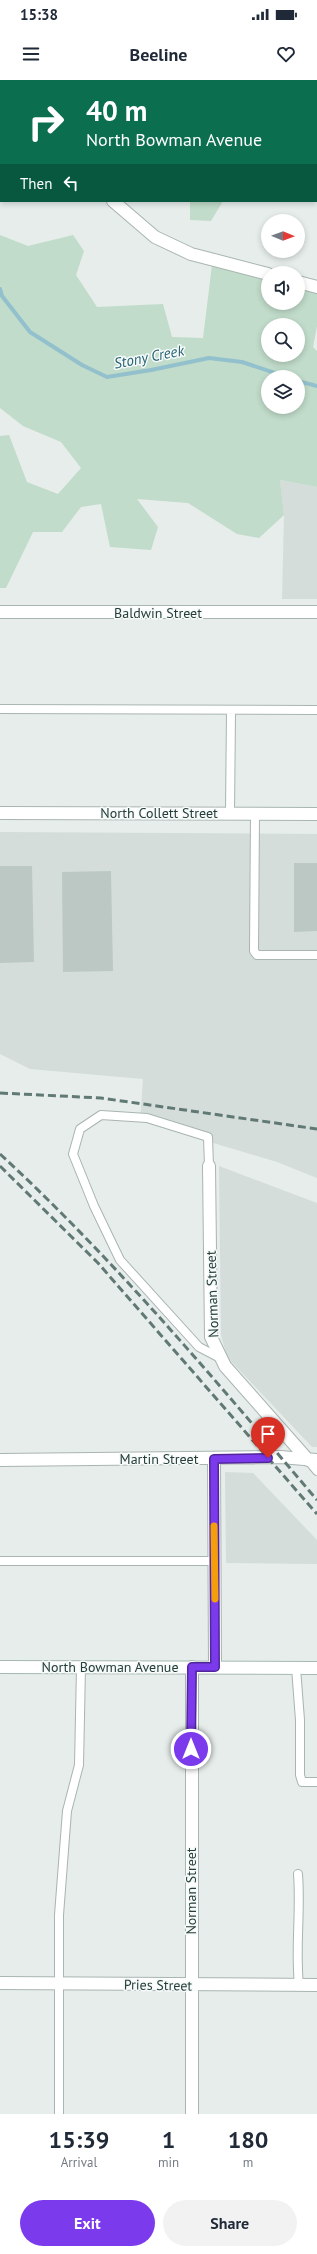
<!DOCTYPE html>
<style>
body{margin:0;font-family:"PT Sans",sans-serif;background:#f2f2f3;color:#1f2937;height:100vh;display:flex;flex-direction:column;font-size:15px;white-space:nowrap}
*{box-sizing:border-box;margin:0}
p{font-size:13px;color:#747a83}
.icon{flex:none;width:22px;height:22px;fill:none;stroke:currentColor;stroke-width:2;stroke-linecap:round;stroke-linejoin:round}
.map{position:relative;height:2034px;overflow:hidden}
.side{display:flex;flex-direction:column;background:#fff;flex:1}
.side>*{flex:none}
.guide{position:absolute;left:0px;top:0px;width:317px;height:122px;box-shadow:0 2px 6px #0003;background:#0b6e4f;color:#fff;overflow:hidden}
.needle{width:26px;rotate:91deg}
.fabs{position:absolute;left:261px;top:134px;display:grid;gap:8px}
.fabs a{display:grid;place-items:center;width:44px;height:44px;border-radius:50%;background:#fff;box-shadow:0 2px 6px #0003;font-size:20px}
.pin{position:absolute;display:grid;place-items:center;width:34px;height:34px;color:#fff;margin:-41px -17px;border-radius:50% 50% 50% 0;rotate:-45deg;box-shadow:0 0 4px #0007}
.pin .icon{rotate:45deg}
.me{position:absolute;width:44px;margin:-22px;rotate:0deg;stroke-linejoin:round;filter:drop-shadow(0 0 3px #0008)}
.turn{display:flex;align-items:center;gap:14px;height:84px;padding:0 20px;font-size:18px}
.turn .icon{width:52px;height:52px;stroke-width:2.5}
.turn b{display:block;font-size:28px;line-height:34px}
.then{display:flex;align-items:center;height:38px;padding:0 20px;background:#0003;gap:8px;font-size:15px}
.eta{display:flex;justify-content:space-evenly;align-items:center;height:68px;text-align:center}
.eta b{font-size:24px;font-weight:600;line-height:28px}
.action{display:flex;gap:8px;margin-top:auto;padding:8px 20px}
.action a{flex:1;height:46px;border-radius:24px;background:#7c3aed;color:#fff;font-size:16px;font-weight:600;line-height:46px;text-align:center}
.action a+a{background:#f2f2f3;color:#1f2937}
.status{display:flex;justify-content:space-between;align-items:center;height:28px;padding:0 20px;background:#fff;direction:ltr}
.status svg{height:11px;fill:currentColor}
header{display:flex;justify-content:space-between;align-items:center;height:52px;padding:0 20px;background:#fff;font-size:18px;font-weight:600}
.map>svg:first-child{display:block}
</style>
<div class="status"><b>15:38</b><svg viewBox="0 0 49 12"><path d="M0 12V9h3v3zM5 12V6h3v6zM10 12V3h3v9zM15 12V0h3v12zM26 1h20v11H26zM47 4h2v5h-2z"/></svg></div>
<header><svg class="icon" aria-label="menu" viewBox="0 0 24 24"><path d="M4 6h16M4 12h16M4 18h16"/></svg>Beeline<svg class="icon" aria-label="heart" viewBox="0 0 24 24"><path d="M12 20l-8-8c-3-5 5-10 8-4 3-6 11-1 8 4z"/></svg></header>
<div class="map">
<svg width="317" height="2034" viewBox="0 0 317 2034">
<rect width="100%" height="100%" fill="#e6edeb"/>
<path fill="#d4ddda" d="M280,400L317,407V519H282L284,435Z
M0,752L317,754V1098L277,1082L140,1041L143,999L30,989L0,974Z
M219,1086L317,1123V1367H312L227,1277L221,1255Z
M225,1392L253,1393L317,1460V1484L226,1483Z"/>
<path fill="#c1dcca" fill-rule="evenodd" d="M190,121H223L211,141L190,140Z
M0,155L28,166L73,155L84,171L76,195L97,227L163,224L172,257L203,258L212,185L268,199V223H298V206L317,211V246L313,267L317,271V407L280,400L284,435L259,458L237,454L188,423L137,419L158,447L151,470L110,467L101,424L81,427L62,452H33L6,508H0V356L9,355L27,402L58,414L81,388L61,362L23,346L0,328ZM268,245H298V275H268ZM268,297H298V327H268Z"/>
<g fill="none" stroke-linecap="round" stroke-linejoin="round">
<path stroke="#93c0cd" stroke-width="4" d="M0,209L2,216L30,252L82,285L107,297L151,290L209,278L242,282L287,297
M298,301L317,306"/>
</g>
<path fill="#bbc8c4" d="M294,783H317V851L294,852Z
M0,786H32L34,882L0,883Z
M111,791L113,891L63,892L62,792Z"/>
<g fill="none" stroke-linecap="round" stroke-linejoin="round">
<g stroke="#a9b5b2" stroke-width="10">
<path id="lane" d="M0,629L317,630
M230,733L231,631
M255,733L254,871L257,875H317
M209,1086L208,1057L147,1038L101,1035L80,1049L73,1074L94,1126L120,1180L199,1267L220,1278
M308,1380L317,1391
M0,1481H214
M296,1588L300,1640V1695L302,1702H317
M298,1794C301,1832 295,1868 299,1905
M59,2034V1835L67,1731L79,1685L81,1587"/>
</g>
<g stroke="#a9b5b2" stroke-width="14">
<path id="street" d="M17,0L18,1
M113,121L155,157L191,174L268,194
M298,202L317,207
M0,532H317
M0,733L317,734
M209,1086L211,1257L225,1286L308,1380
M214,1379L215,1587
M0,1380L280,1377L317,1380
M192,1587V2034
M0,1903L317,1905"/>
</g>
<g stroke="#a5b8b3" stroke-width="14">
<path id="secondary" d="M0,1587L317,1588"/>
</g>
<use href="#lane" stroke="#fff" stroke-width="8"/>
<use href="#street" stroke="#fff" stroke-width="12"/>
<use href="#secondary" stroke="#fff" stroke-width="12"/>
<path stroke="#617975" stroke-width="3" stroke-dasharray="8 4" stroke-linecap="butt" d="M0,1013L101,1018L317,1049
M0,1074C115,1180 216,1301 317,1420
M0,1086L98,1183L317,1434"/>
</g>
<g fill="none" stroke-linecap="round" stroke-linejoin="round">
<g stroke="#51269a" stroke-width="10">
<path id="route" d="M191,1669L192,1587H215L214,1379L268,1378"/>
</g>
<use href="#route" stroke="#7c3aed" stroke-width="7"/>
<path stroke="#f59e0b" stroke-width="7" d="M214,1446L215,1519"/>
</g>
<g text-anchor="middle" stroke-width="3" stroke-linejoin="round" paint-order="stroke">
<g font-size="14" fill="#263e3a" stroke="#f6faf8">
<text x="158" y="538">Baldwin Street</text>
<text x="159" y="738">North Collett Street</text>
<text transform="translate(212 1214) rotate(-92)" y="5">Norman Street</text>
<text x="159" y="1384">Martin Street</text>
<text x="110" y="1592">North Bowman Avenue</text>
<text transform="translate(191 1811) rotate(-90)" y="5">Norman Street</text>
<text transform="translate(158 1905) rotate(1)" y="5">Pries Street</text>
</g>
<g font-size="15" font-style="italic" fill="#256275" stroke="#f6faf8">
<text transform="translate(149 277) rotate(-11)" y="5">Stony Creek</text>
</g>
</g>
</svg>
<div class="fabs">
<a><svg class="needle" viewBox="-14 -14 28 28"><path d="M0-13l5 13h-10z" fill="#e53935"/><path d="M0 13l5-13h-10z" fill="#747a83"/></svg></a>
<a><svg class="icon" aria-label="sound" viewBox="0 0 24 24"><path d="M4 9h4l5-4v14l-5-4H4zM17 9q2 3 0 6"/></svg></a>
<a><svg class="icon" aria-label="search" viewBox="0 0 24 24"><circle cx="10" cy="10" r="6"/><path d="M15 15l6 6"/></svg></a>
<a><svg class="icon" aria-label="layers" viewBox="0 0 24 24"><path d="M12 4l9 5-9 5-9-5zM3 14l9 5 9-5"/></svg></a>
</div>
<div class="pin" style="left:268px;top:1378px;background:#d93025"><svg class="icon" aria-label="arrive" viewBox="0 0 24 24"><path d="M6 21V4h12l-3 4 3 4H6"/></svg></div>
<svg class="me" style="left:191px;top:1669px" viewBox="-20 -20 40 40"><circle r="17" fill="#7c3aed" stroke="#fff" stroke-width="3"/><path d="M0-11L8 9 0 5-8 9z" fill="#fff"/></svg>
<div class="guide">
<div class="turn"><svg class="icon" aria-label="right" viewBox="0 0 24 24"><path d="M7 20v-9h11M14 6l5 5-5 5"/></svg><div><b>40 m</b>North Bowman Avenue</div></div>
<div class="then">Then<svg class="icon" aria-label="left" viewBox="0 0 24 24"><path d="M17 20v-9H6M10 6l-5 5 5 5"/></svg></div>
</div>
</div>
<section class="side">
<div class="eta">
<div><b>15:39</b><p>Arrival</p></div>
<div><b>1</b><p>min</p></div>
<div><b>180</b><p>m</p></div>
</div>
<div class="action"><a>Exit</a><a>Share</a></div>
</section>
